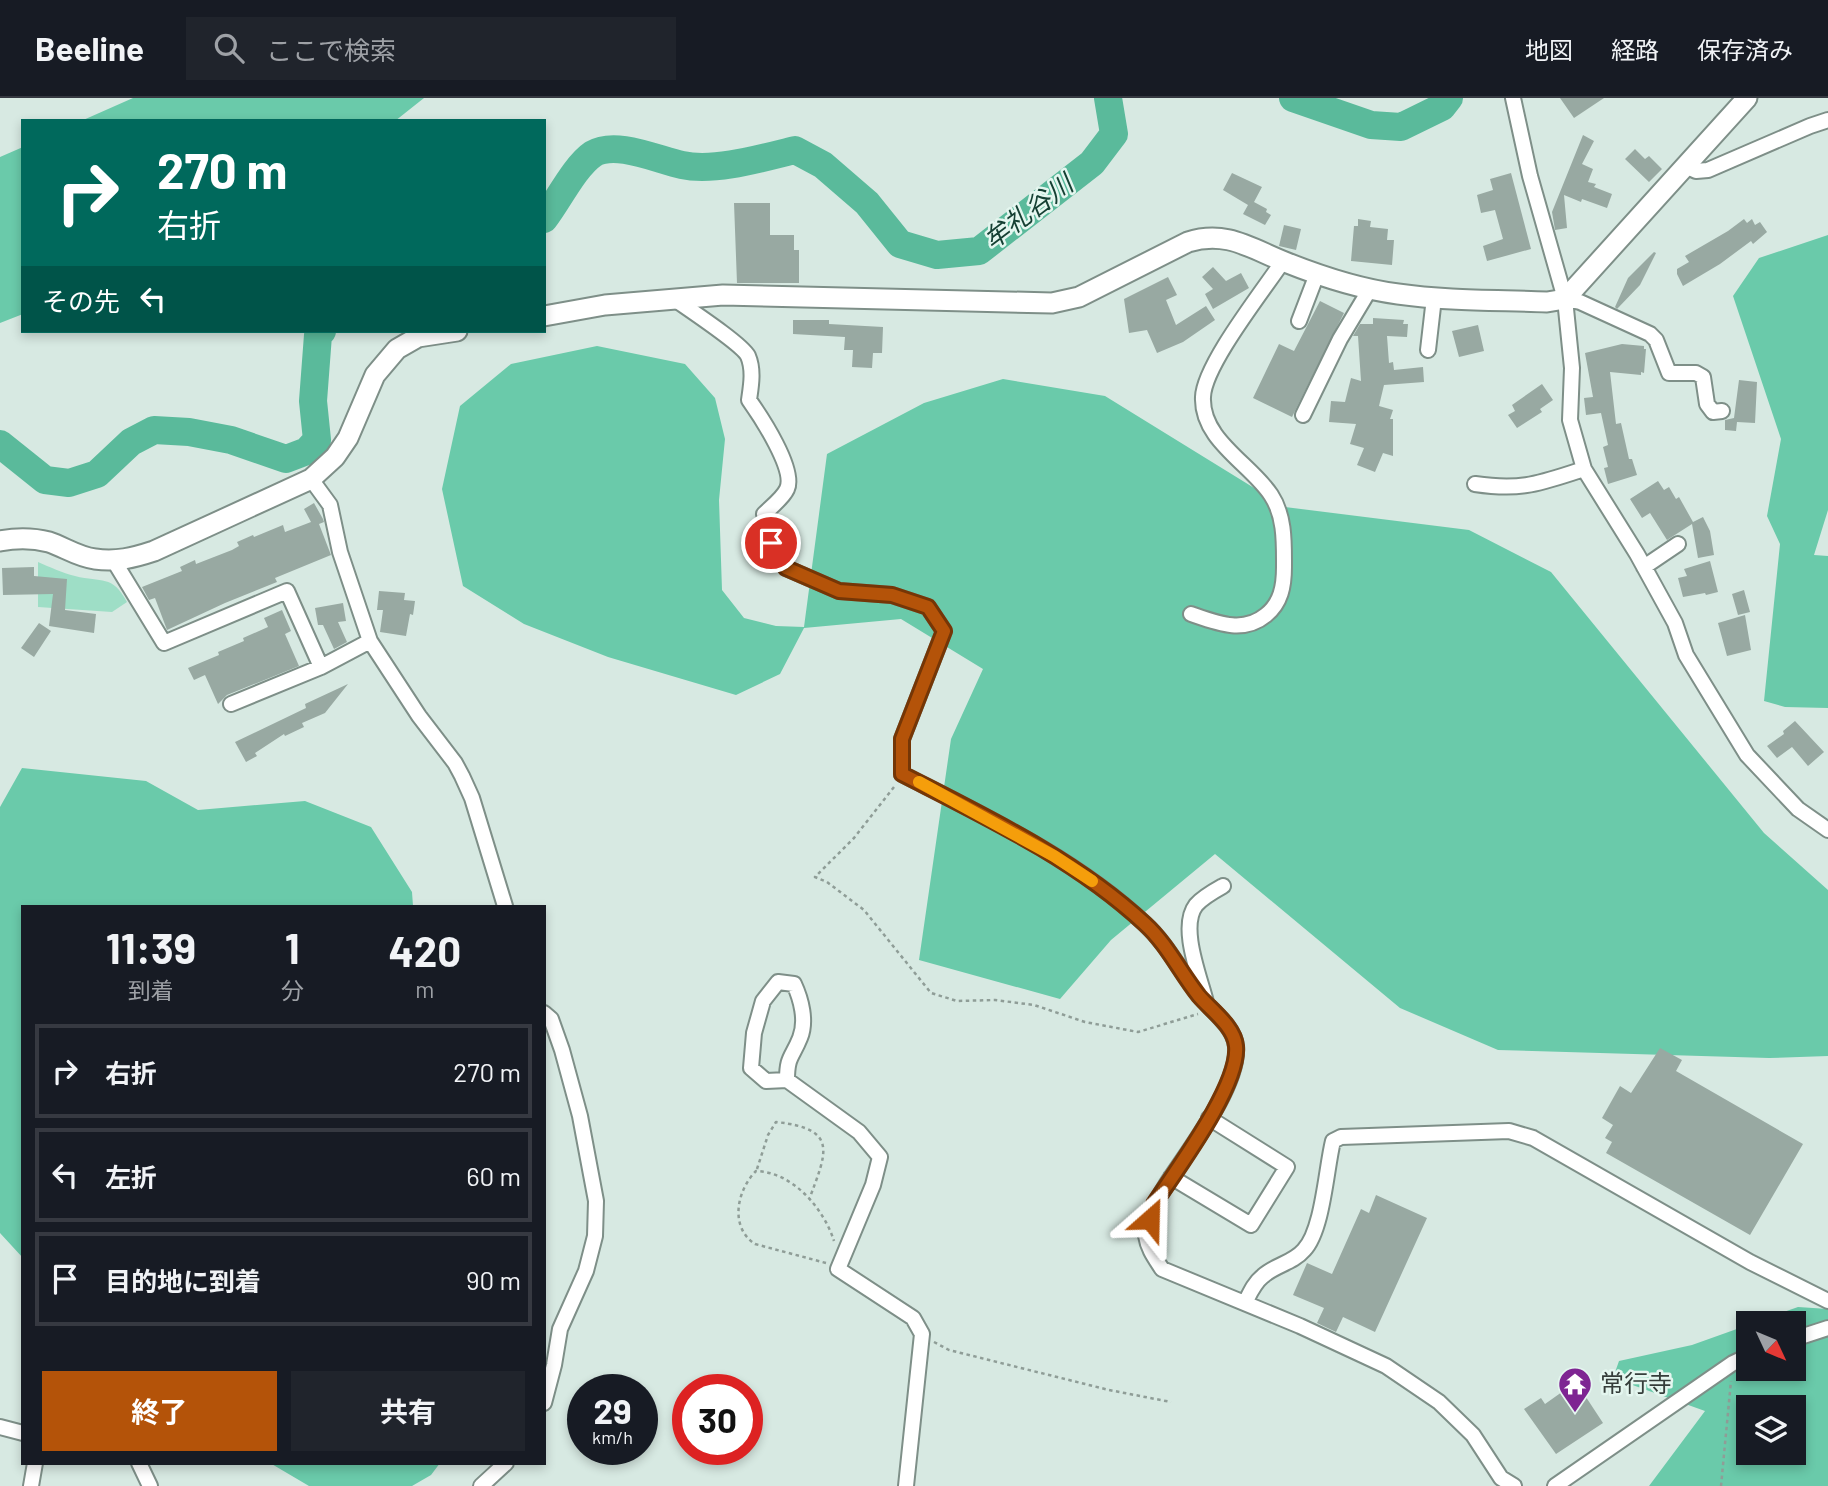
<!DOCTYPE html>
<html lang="ja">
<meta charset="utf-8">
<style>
body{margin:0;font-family:Barlow,"Noto Sans JP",sans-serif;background:#20242c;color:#f1f3f6;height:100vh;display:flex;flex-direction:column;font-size:26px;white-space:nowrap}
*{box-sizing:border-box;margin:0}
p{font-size:23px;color:#9ea1a6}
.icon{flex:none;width:38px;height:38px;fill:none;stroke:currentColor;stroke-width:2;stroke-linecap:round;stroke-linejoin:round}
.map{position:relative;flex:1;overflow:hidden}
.drawer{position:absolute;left:21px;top:807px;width:525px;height:560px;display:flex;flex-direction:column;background:#171b24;border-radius:0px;box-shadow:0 4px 10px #0003}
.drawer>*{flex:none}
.top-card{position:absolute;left:21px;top:21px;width:525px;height:214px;border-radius:0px;box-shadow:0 4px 10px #0003;background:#00695c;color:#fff;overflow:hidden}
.needle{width:46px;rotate:134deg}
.controls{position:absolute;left:1736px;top:1213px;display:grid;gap:14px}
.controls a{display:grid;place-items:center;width:70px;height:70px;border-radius:0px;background:#171b24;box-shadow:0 4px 10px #0003;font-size:35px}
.speed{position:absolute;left:567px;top:1276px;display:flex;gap:14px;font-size:35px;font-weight:700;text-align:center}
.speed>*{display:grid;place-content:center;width:91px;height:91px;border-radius:50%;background:#171b24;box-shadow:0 4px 10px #0003;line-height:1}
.speed small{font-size:18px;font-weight:400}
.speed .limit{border:10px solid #d22;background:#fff;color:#111}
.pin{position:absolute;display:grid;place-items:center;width:60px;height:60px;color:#fff;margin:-30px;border:4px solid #fff;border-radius:50%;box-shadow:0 2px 7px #0007}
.me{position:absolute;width:77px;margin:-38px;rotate:25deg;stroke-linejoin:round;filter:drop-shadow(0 0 5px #0008)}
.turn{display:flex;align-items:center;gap:24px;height:147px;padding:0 21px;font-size:32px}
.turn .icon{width:91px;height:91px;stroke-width:2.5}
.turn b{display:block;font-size:49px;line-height:60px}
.then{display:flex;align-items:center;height:66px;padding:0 21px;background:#0003;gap:14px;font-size:26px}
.eta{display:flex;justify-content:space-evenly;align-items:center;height:119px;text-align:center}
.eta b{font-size:42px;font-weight:700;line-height:49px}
.primary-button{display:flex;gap:14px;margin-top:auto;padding:14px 21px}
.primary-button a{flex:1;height:80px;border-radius:0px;background:#b45309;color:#fff;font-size:28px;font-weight:700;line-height:80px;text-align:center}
.primary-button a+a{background:#20242c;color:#f1f3f6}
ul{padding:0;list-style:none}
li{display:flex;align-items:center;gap:21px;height:94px;margin:0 14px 10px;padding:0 7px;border:4px solid #363941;border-radius:0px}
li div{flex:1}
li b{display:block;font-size:26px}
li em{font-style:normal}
header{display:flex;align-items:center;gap:42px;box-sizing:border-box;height:98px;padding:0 35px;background:#171b24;border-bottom:2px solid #363941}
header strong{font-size:33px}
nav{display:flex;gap:38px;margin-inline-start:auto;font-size:24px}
.search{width:490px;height:63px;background:#20242c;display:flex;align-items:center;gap:18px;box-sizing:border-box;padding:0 24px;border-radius:0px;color:#9ea1a6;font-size:26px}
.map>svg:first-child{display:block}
</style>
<header>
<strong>Beeline</strong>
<div class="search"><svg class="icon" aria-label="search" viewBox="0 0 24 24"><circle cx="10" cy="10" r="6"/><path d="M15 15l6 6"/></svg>ここで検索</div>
<nav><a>地図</a><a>経路</a><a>保存済み</a></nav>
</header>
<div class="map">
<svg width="1828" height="1388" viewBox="0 0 1828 1388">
<rect width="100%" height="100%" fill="#d7e9e2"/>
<path fill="#9edec6" d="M38,464C50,469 62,475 75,478C102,485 112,476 127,504L112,514L38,509Z"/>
<path fill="#6acaaa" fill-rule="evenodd" d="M133,0H424L395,23H81Z
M23,49V216L0,225V59Z
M1828,137V412L1814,457L1828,458V610L1785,609L1764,603L1780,446L1767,418L1781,341L1733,198L1759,160Z
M597,248L685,266L715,300L725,341L719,402L722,492L744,520L776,528L804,529L827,356L924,305L1003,281L1105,298L1285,409L1469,432L1551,474L1764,735L1828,792V958L1769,960L1498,952L1400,910L1215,756L1111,842L1060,901L919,862L951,641L983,571L901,521L804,530L780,576L736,597L608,559L524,526L463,488L442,391L460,308L511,266Z
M22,670L146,683L198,712L305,703L371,729L412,794L413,808H23V1160L0,1135V709Z
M1798,1209L1828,1211V1388H1649L1705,1313L1613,1280L1619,1263L1692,1247L1748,1227V1270H1794V1225H1753ZM1748,1309H1794V1354H1748Z
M270,1365H440L431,1377L412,1388H309Z"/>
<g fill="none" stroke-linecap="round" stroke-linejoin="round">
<path stroke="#5aba9b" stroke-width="28" d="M1293,0L1371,27L1401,29L1442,9L1449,0
M544,121C558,103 575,68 593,56C616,42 658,62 682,67C715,74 762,60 795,52L823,67L867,105L900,146L937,157L979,153L1092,65L1114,36L1108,0
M0,346L45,382L69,385L97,376L131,344L154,332L189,334L231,342L286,361L307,353L317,342L313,303L318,237L322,233"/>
</g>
<path fill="#98a9a2" d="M1560,0H1604L1574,20Z
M1583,37L1594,43L1582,66L1593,71L1588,84L1596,86L1594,89L1612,96L1607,110L1582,101L1581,104L1564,97L1567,130L1555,132L1552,114Z
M1635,51L1645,61L1649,58L1662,71L1649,84L1625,61Z
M1232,75L1262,89L1254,104L1267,111L1266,114L1271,117L1265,127L1243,116L1248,107L1223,92Z
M1511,75L1531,151L1487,163L1483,148L1503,141L1495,112L1481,115L1477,97L1493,92L1490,81Z
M734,105H770V137H794V152H799V185H737Z
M1358,121L1371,123L1370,129L1388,131L1387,142H1394L1392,167L1351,163L1354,128H1358Z
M1744,121L1747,125L1752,121L1755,127L1760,124L1767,134L1753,146L1751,143L1720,166L1683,188L1677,176V171L1689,164L1685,158L1728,133Z
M1284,127L1301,131L1296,152L1279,148Z
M1654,154L1656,155L1640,187L1617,211L1615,209L1628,180Z
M1213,169L1226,183L1241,175L1249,190L1213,211L1205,196L1213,191L1202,179Z
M1168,179L1177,197L1166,202L1176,227L1206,208L1215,222L1183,244L1157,255L1147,232L1129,235L1124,201Z
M1320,203L1344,215L1292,319L1253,300L1279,246L1294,253Z
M1373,220L1404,222L1403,226H1408L1407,239L1387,238L1389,265L1393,264L1394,272L1423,269L1424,284L1384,287L1379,308L1393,312L1390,321H1393V358L1383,355L1375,374L1357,367L1364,350L1350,346L1356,326L1329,324L1331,303L1345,304L1351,280L1361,283L1358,238H1353L1360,226H1373Z
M793,222H829V226L883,229L882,255H873L872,270L852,269L853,252H844L845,239L793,236Z
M1478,227L1484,253L1459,259L1452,233Z
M1622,246L1644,248V251H1646L1644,275L1641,274V277L1610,274L1616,326L1621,325L1629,361H1632L1637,377L1608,386L1604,370L1608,369L1603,349L1608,347L1601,315L1586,317L1584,300L1593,299L1585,255Z
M1739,282L1757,284L1755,325L1737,324L1736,333L1725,332V322L1734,320Z
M1542,286L1553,302L1540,311L1542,314L1517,330L1508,317L1515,313L1512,307Z
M1658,383L1664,392L1669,389L1676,401L1679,399L1693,424L1703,419L1710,433L1714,457L1698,460L1692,426L1667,442L1650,415L1642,420L1630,401Z
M314,405L323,421L324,424L319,426L331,457L275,480L277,484L225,505L167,532L155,500L149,502L142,489L182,473L180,469L195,462L196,466L232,452L239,448L237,444L253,437L254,439L283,427L285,434L311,424L304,411Z
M1710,463L1718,494L1706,497L1705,495L1683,499L1678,480L1687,478L1684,471Z
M34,469V478L67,481L65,512L96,516L94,535L49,528L53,496L3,497L2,470Z
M1744,492L1750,514L1738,517L1732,496Z
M379,493L405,495L404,502L415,503L413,517L410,516L406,538L380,534L383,512H377Z
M343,505L346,523L338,524L347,544L334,551L323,527H318L315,510Z
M282,512L291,533L285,536L299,568L227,597L218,606L205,577L194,582L188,570L219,557L218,554L244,543L243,540L268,529L264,520Z
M1745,517L1751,552L1727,558L1718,525Z
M39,525L51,533L34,559L21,550Z
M348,586L325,615L302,625L304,629L285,638L284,636L255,655L257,658L246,664L235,644L306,610L305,606Z
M1795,623L1824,654L1808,668L1792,649L1777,660L1767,648L1784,636L1783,633Z
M1660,950L1682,962L1676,973L1803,1046L1750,1137L1606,1055L1612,1044L1605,1040L1613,1027L1602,1020L1620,988L1631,995Z
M1376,1097L1427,1120L1375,1234L1343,1219L1336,1234L1317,1225L1324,1210L1293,1197L1307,1165L1332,1176L1361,1111L1369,1115Z
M1569,1289L1574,1297L1582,1293L1603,1325L1556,1356L1524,1311L1541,1300L1545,1306Z"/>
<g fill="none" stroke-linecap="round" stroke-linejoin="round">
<g stroke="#7e8f88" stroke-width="18">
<path id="street" d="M1513,0L1530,78L1565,201L1572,270L1570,322L1584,371L1637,456L1675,525L1686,557L1747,657L1798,711L1828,732
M1685,68L1696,73L1708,72L1810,28L1828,22
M673,200C687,210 742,246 748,258C754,272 751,288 749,302C761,319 796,372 787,391C783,400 771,409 764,416L771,445L786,470L839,493L892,497L928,509L944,533L902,641V676C986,719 1076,761 1145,826C1168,847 1181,875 1200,898C1211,913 1235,929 1236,949C1239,987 1189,1052 1168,1084C1159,1099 1144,1120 1146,1138C1148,1151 1155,1160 1162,1171L1300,1228L1386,1268L1439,1304L1473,1337L1501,1380L1514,1388
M1565,201L1580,204L1650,236L1656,242L1669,275H1696L1703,279L1707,306L1713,314L1722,313
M1299,223L1317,176
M1428,252L1434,200
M1303,317L1340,241L1370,191
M311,381L330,407L340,454L370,543L419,618L455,665L462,678L472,700L505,808
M1475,386C1523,393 1540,385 1584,371
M114,463L164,545L287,493L321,569L370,543
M1644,469L1678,446
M1191,516C1217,525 1243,536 1266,517C1281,505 1284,488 1284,469C1284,445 1285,418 1271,397C1251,366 1201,342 1203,299C1204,267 1263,193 1283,163
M231,606L321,569
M1206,904C1200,879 1179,829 1196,807C1203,799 1214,793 1223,788
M544,915L551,921L562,952L580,1018L596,1103L595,1138L586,1173L560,1231L554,1267L544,1305
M787,982C787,958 792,960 800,940C807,923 801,901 794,886L778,884L763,903L754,935L751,970L766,983L787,982L859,1034L880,1059L873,1087L838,1171L913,1220L922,1236L906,1388
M1171,1079L1251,1127L1287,1069L1209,1020
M1245,1205C1250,1195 1254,1185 1263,1178C1275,1167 1293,1165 1304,1152C1323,1132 1326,1071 1333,1043L1341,1039L1509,1033L1533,1040L1750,1164L1828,1203
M1794,1241L1828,1230
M0,1329L23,1335
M139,1365L150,1388
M31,1388L35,1365
M481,1388L506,1365
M1555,1388L1733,1265L1748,1258"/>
</g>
<g stroke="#7e8f88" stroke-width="23">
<path id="secondary" d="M544,218L605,207L723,197L1052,205L1079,199L1188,144C1226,132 1250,150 1285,164C1320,178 1359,191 1398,196C1447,203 1497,202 1547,204L1565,201L1747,0
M0,443C16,440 33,440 49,444C64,449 78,459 95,461C116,464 133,460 154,453L311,381L335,359L348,340L375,277L397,251L418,239L457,233"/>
</g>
<path stroke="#8f9d97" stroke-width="2.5" stroke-dasharray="3.5 3.5" stroke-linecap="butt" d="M894,689L854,740L815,779L827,784L864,812L931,895L957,903L995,902L1034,907L1085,924L1138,934L1198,916
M757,1071L768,1037L776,1024C840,1031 826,1055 809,1102
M826,1165L755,1146C729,1129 737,1092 756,1073C793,1074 824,1111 834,1143
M934,1244L949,1252L1109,1292L1171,1304
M1721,1388L1731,1283"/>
<use href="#street" stroke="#fff" stroke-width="14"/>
<use href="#secondary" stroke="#fff" stroke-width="19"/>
</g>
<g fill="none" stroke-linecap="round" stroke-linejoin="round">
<g stroke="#753606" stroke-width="18">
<path id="route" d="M771,445L786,470L839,493L892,497L928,509L944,533L902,641V676C986,719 1075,761 1145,826C1167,846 1180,874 1199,898C1211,912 1234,928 1236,948C1240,987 1177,1071 1154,1106L1150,1121"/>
</g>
<use href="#route" stroke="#b45309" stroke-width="12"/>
<path stroke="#f59e0b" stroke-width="12" d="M919,684L1054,758L1092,783"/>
</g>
<defs>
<g id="temple-pin" transform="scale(1.75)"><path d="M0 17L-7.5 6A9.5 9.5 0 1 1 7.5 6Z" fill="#7e2592" stroke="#e4f6ef"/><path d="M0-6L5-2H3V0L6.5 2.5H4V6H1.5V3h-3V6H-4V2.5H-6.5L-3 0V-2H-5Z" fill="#fff"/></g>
</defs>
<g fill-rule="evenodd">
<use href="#temple-pin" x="1575" y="1286"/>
</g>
<g text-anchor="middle" stroke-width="5" stroke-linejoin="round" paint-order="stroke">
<g font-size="24" fill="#353d3a" stroke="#e4f6ef" text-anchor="start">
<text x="1600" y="1294">常行寺</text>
</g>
<g font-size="26" font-style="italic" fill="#154033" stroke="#e4f6ef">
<text transform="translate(1028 114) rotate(-37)" y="9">牟礼谷川</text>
</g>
</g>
</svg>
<div class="controls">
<a><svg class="needle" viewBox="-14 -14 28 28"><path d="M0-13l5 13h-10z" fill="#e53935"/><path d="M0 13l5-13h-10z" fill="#9ea1a6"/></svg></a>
<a><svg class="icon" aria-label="layers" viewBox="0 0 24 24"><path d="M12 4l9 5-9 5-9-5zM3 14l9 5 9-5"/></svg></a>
</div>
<div class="speed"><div>29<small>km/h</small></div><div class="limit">30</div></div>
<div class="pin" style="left:771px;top:445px;background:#d93025"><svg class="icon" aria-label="arrive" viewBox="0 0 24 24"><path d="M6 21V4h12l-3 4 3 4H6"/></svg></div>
<svg class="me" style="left:1150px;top:1121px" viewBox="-20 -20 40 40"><path d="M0-17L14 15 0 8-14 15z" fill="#b45309" stroke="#fff" stroke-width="4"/></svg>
<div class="top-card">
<div class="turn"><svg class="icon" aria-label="right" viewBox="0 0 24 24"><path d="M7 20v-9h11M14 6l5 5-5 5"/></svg><div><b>270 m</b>右折</div></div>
<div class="then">その先<svg class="icon" aria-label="left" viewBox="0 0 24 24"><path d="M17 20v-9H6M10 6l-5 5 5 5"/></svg></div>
</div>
<section class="drawer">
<div class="eta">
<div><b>11:39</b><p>到着</p></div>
<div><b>1</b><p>分</p></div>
<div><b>420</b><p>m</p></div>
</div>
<ul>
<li><svg class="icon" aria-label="right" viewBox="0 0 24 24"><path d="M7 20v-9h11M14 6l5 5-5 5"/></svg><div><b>右折</b></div><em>270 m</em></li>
<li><svg class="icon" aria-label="left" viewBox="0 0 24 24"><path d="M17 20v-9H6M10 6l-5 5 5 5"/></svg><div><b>左折</b></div><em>60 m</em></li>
<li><svg class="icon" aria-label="arrive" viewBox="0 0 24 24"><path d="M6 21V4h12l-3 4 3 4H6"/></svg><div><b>目的地に到着</b></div><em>90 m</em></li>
</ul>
<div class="primary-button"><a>終了</a><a>共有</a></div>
</section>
</div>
